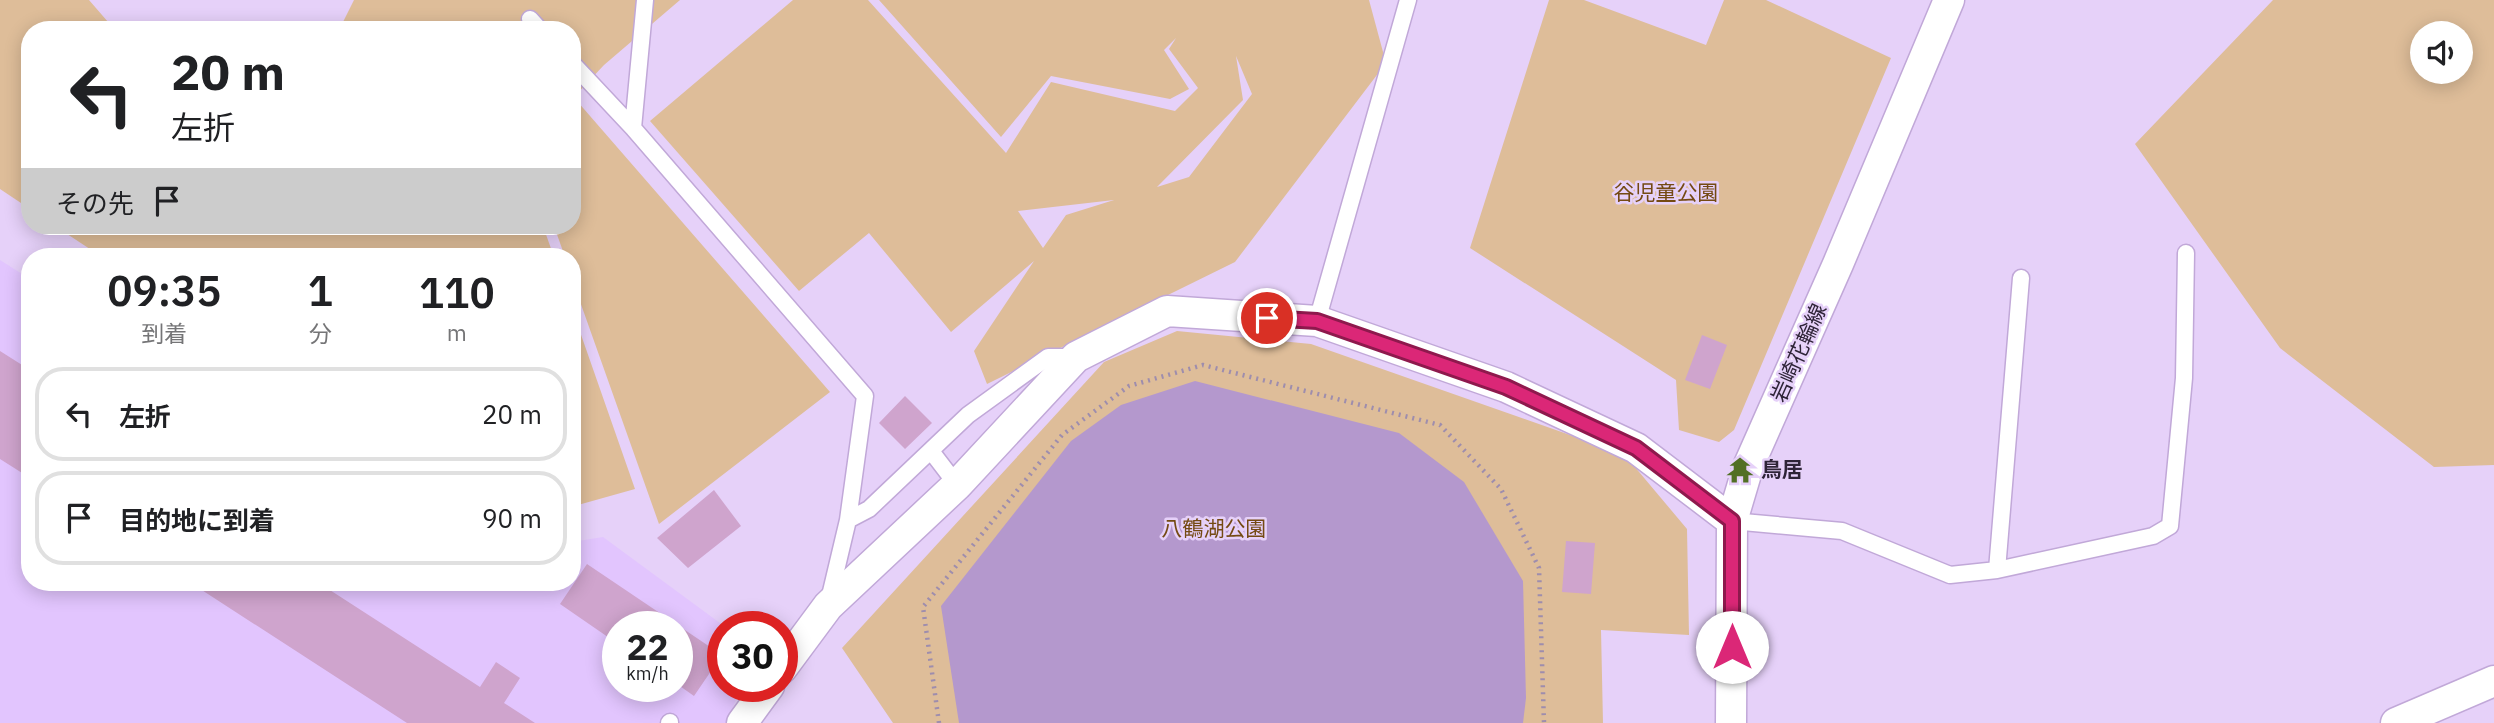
<!DOCTYPE html>
<html lang="ja">
<meta charset="utf-8">
<style>
body{margin:0;font-family:"IBM Plex Sans","Noto Sans JP",sans-serif;background:#f6f6f6;color:#202124;height:100vh;display:flex;flex-direction:column;font-size:26px;white-space:nowrap}
*{box-sizing:border-box;margin:0}
p{font-size:23px;color:#757577}
.icon{flex:none;width:38px;height:38px;fill:none;stroke:currentColor;stroke-width:2;stroke-linecap:round;stroke-linejoin:round}
.map{position:relative;flex:1;overflow:hidden}
.sheet{position:absolute;left:21px;top:248px;width:560px;height:343px;display:flex;flex-direction:column;background:#fff;border-radius:28px;box-shadow:0 4px 18px #0003}
.sheet>*{flex:none}
.hud{position:absolute;left:21px;top:21px;width:560px;height:214px;border-radius:28px;box-shadow:0 4px 18px #0003;background:#fff;color:#202124;overflow:hidden}
.fabs{position:absolute;left:2410px;top:21px;display:grid;gap:14px}
.fabs a{display:grid;place-items:center;width:63px;height:63px;border-radius:50%;background:#fff;box-shadow:0 4px 18px #0003;font-size:35px}
.speed{position:absolute;left:602px;top:611px;display:flex;gap:14px;font-size:35px;font-weight:700;text-align:center}
.speed>*{display:grid;place-content:center;width:91px;height:91px;border-radius:50%;background:#fff;box-shadow:0 4px 18px #0003;line-height:1}
.speed small{font-size:18px;font-weight:400}
.speed .limit{border:10px solid #d22;background:#fff;color:#111}
.pin{position:absolute;display:grid;place-items:center;width:60px;height:60px;color:#fff;margin:-30px;border:4px solid #fff;border-radius:50%;box-shadow:0 2px 7px #0007}
.me{position:absolute;width:77px;margin:-38px;rotate:0deg;stroke-linejoin:round;filter:drop-shadow(0 0 5px #0008)}
.turn{display:flex;align-items:center;gap:24px;height:147px;padding:0 35px;font-size:32px}
.turn .icon{width:91px;height:91px;stroke-width:2.5}
.turn b{display:block;font-size:49px;line-height:60px}
.then{display:flex;align-items:center;height:66px;padding:0 35px;background:#0003;gap:14px;font-size:26px}
.eta{display:flex;justify-content:space-evenly;align-items:center;height:119px;text-align:center}
.eta b{font-size:42px;font-weight:600;line-height:49px}
ul{padding:0;list-style:none}
li{display:flex;align-items:center;gap:21px;height:94px;margin:0 14px 10px;padding:0 21px;border:4px solid #e0e0e0;border-radius:28px}
li div{flex:1}
li b{display:block;font-size:26px}
li em{font-style:normal}
.map>svg:first-child{display:block}
</style>
<div class="map">
<svg width="2494" height="723" viewBox="0 0 2494 723">
<rect width="100%" height="100%" fill="#e6d1f9"/>
<path fill="#e2c5fe" fill-rule="evenodd" d="M0,260L30,279V583H572V542L603,537L724,626L723,686H742L726,723H0ZM618,626H677V686H618Z"/>
<path fill="#debd99" fill-rule="evenodd" d="M0,0H89L115,30H30V209L0,189Z
M354,0H680L604,65L572,99V30H339Z
M793,0H868L1006,153L1051,82L1175,111L1198,88L1169,49L1176,38L1164,50L1189,89L1170,99L1051,76L1001,137L879,0H1369L1386,63L1235,262L987,384L974,351L1034,261L951,332L869,233L799,291L650,121ZM1236,56L1252,94L1189,177L1157,187L1243,100ZM1114,200L1066,215L1043,248L1018,211Z
M1549,0H1584L1706,45L1724,0H1766L1891,58L1734,430L1719,442L1679,430L1676,380L1470,248Z
M2273,0H2494V465L2434,467L2280,348L2135,144ZM2460,33V72H2422V33Z
M577,101L830,392L659,524L572,279V257H565L554,226H572V107Z
M55,226H543L554,257H102Z
M572,309L635,489L578,505L572,503Z
M1177,331L1311,344L1624,454L1687,529L1689,635L1601,630L1603,723H893L842,648L1104,362Z"/>
<path fill="#b498cd" d="M1195,381L1399,433L1464,482L1523,581L1526,698L1523,723H959L941,606L1071,441L1121,405Z"/>
<path fill="#cfa4cd" d="M1702,335L1727,345L1710,389L1685,380Z
M0,351L30,370V386L26,392L30,394V478L0,459Z
M905,396L932,423L905,449L879,423Z
M714,490L741,526L688,568L657,538Z
M1566,541L1595,543L1591,594L1562,592Z
M587,564L722,655L694,696L677,684V626H618V644L560,604Z
M191,583H319L480,687L496,662L520,678L504,703L535,723H407Z"/>
<g fill="none" stroke-linecap="round" stroke-linejoin="round">
<g stroke="#c1a8d8" stroke-width="19">
<path id="service" d="M645,0L633,128L865,396L848,520L829,600
M530,19L540,30
M572,63L633,128
M1317,321L1408,0
M931,451L957,485
M848,520L869,509L968,415L1048,357H1076
M1732,521L1842,531L1950,575L1997,570L2153,536L2170,526L2184,378L2186,253
M1997,570L2021,278
M669,723L670,722"/>
</g>
<g stroke="#c1a8d8" stroke-width="33">
<path id="minor" d="M782,668L828,606L957,485L1076,357L1167,311L1317,321L1506,387L1636,448L1732,521
M742,723L769,686
M1731,723L1732,521L1748,467L1838,264L1949,0
M2396,723L2494,681"/>
</g>
<path stroke="#9e8dad" stroke-width="4.5" stroke-dasharray="2 5" stroke-linecap="butt" d="M939,723L923,607L1062,435L1129,386L1203,365L1440,425L1501,489L1539,568L1544,723"/>
<use href="#service" stroke="#fff" stroke-width="16"/>
<use href="#minor" stroke="#fff" stroke-width="30"/>
</g>
<g fill="none" stroke-linecap="round" stroke-linejoin="round">
<g stroke="#8e194d" stroke-width="18">
<path id="route" d="M1267,318L1317,321L1506,387L1636,448L1732,521V647"/>
</g>
<use href="#route" stroke="#db2777" stroke-width="12"/>
</g>
<defs>
<g id="temple-bare" transform="scale(2.1)"><path d="M0-6L5-2H3V0L6.5 2.5H4V6H1.5V3h-3V6H-4V2.5H-6.5L-3 0V-2H-5Z" fill="#527025" stroke="#e6d1f9" stroke-width="2.5" paint-order="stroke"/></g>
</defs>
<g fill-rule="evenodd">
<use href="#temple-bare" x="1740" y="470"/>
</g>
<g text-anchor="middle" stroke-width="5" stroke-linejoin="round" paint-order="stroke">
<g font-size="21" fill="#744a13" stroke="#e6d1f9">
<text x="1666" y="200">谷児童公園</text>
<text x="1214" y="536">八鶴湖公園</text>
</g>
<g font-size="21" fill="#2e2437" stroke="#e6d1f9">
<text transform="translate(1799 353) rotate(-66)" y="7">岩崎花輪線</text>
</g>
<g font-size="21" font-weight="bold" fill="#2e2437" stroke="#e6d1f9" text-anchor="start">
<text x="1761" y="477">鳥居</text>
</g>
</g>
</svg>
<div class="fabs">
<a><svg class="icon" aria-label="sound" viewBox="0 0 24 24"><path d="M4 9h4l5-4v14l-5-4H4zM17 9q2 3 0 6"/></svg></a>
</div>
<div class="speed"><div>22<small>km/h</small></div><div class="limit">30</div></div>
<div class="pin" style="left:1267px;top:318px;background:#d93025"><svg class="icon" aria-label="arrive" viewBox="0 0 24 24"><path d="M6 21V4h12l-3 4 3 4H6"/></svg></div>
<svg class="me" style="left:1732px;top:647px" viewBox="-20 -20 40 40"><circle r="19" fill="#fff"/><path d="M0-13L10 11 0 6-10 11z" fill="#db2777"/></svg>
<div class="hud">
<div class="turn"><svg class="icon" aria-label="left" viewBox="0 0 24 24"><path d="M17 20v-9H6M10 6l-5 5 5 5"/></svg><div><b>20 m</b>左折</div></div>
<div class="then">その先<svg class="icon" aria-label="arrive" viewBox="0 0 24 24"><path d="M6 21V4h12l-3 4 3 4H6"/></svg></div>
</div>
<section class="sheet">
<div class="eta">
<div><b>09:35</b><p>到着</p></div>
<div><b>1</b><p>分</p></div>
<div><b>110</b><p>m</p></div>
</div>
<ul>
<li><svg class="icon" aria-label="left" viewBox="0 0 24 24"><path d="M17 20v-9H6M10 6l-5 5 5 5"/></svg><div><b>左折</b></div><em>20 m</em></li>
<li><svg class="icon" aria-label="arrive" viewBox="0 0 24 24"><path d="M6 21V4h12l-3 4 3 4H6"/></svg><div><b>目的地に到着</b></div><em>90 m</em></li>
</ul>
</section>
</div>
